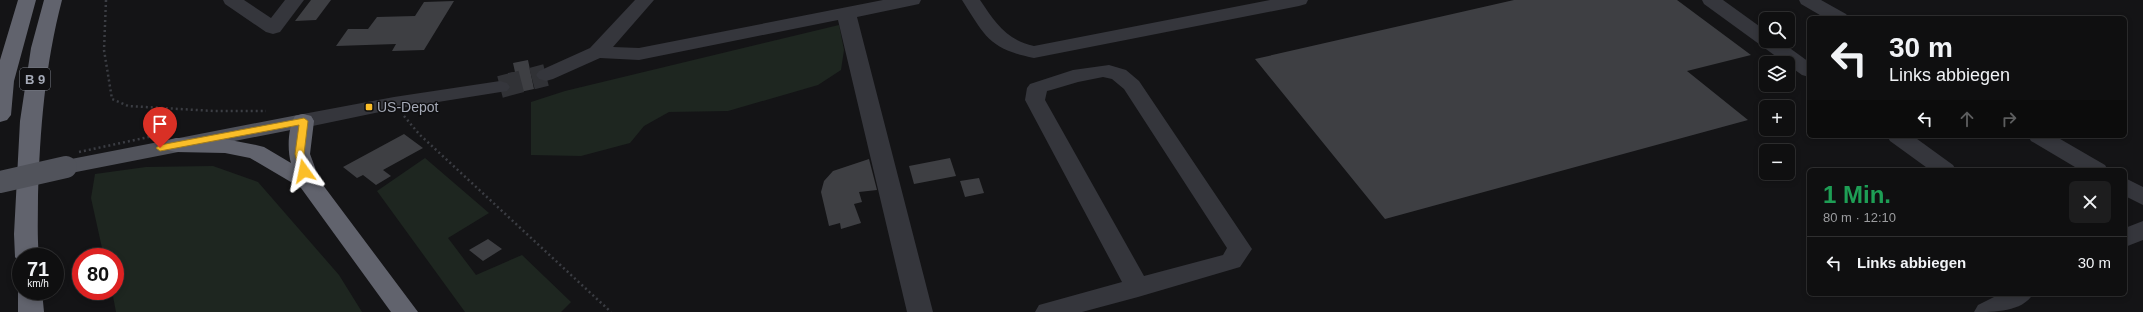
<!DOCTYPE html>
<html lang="de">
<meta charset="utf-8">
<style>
body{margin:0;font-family:Arial,sans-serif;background:#1d1d1e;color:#f1f3f6;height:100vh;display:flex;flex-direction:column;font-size:15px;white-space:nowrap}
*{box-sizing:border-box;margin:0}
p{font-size:13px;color:#9b9c9f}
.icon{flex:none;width:22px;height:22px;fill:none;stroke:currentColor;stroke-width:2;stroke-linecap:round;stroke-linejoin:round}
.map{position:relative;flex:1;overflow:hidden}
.panel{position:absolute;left:1807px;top:168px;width:320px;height:128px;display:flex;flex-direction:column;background:#0f0f10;border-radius:6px;box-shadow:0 2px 6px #0003,0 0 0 1px #2f2f30}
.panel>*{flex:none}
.hud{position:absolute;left:1807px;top:16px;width:320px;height:122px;border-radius:6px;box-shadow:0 2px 6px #0003,0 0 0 1px #2f2f30;background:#0f0f10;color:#f1f3f6;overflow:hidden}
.controls{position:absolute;left:1759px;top:12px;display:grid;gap:8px}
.controls a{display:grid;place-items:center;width:36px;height:36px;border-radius:6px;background:#0f0f10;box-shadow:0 2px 6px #0003,0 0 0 1px #2f2f30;font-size:20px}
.speed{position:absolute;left:12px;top:248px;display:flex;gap:8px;font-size:20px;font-weight:700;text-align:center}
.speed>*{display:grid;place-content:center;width:52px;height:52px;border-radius:50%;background:#0f0f10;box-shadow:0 2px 6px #0003,0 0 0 1px #2f2f30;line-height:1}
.speed small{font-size:10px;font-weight:400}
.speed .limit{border:6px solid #d22;background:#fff;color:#111}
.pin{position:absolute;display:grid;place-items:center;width:34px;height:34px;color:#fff;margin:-41px -17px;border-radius:50% 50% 50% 0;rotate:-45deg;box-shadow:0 0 4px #0007}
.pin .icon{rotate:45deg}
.me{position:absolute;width:44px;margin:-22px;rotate:348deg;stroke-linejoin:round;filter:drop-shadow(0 0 3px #0008)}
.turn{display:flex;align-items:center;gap:14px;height:84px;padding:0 16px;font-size:18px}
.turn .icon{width:52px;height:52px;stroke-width:2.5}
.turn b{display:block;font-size:28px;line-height:34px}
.lanes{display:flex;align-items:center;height:38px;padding:0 16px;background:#0003;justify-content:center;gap:20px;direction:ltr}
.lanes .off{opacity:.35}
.round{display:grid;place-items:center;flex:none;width:42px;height:42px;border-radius:6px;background:#1d1d1e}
.head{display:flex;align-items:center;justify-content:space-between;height:68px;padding:0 16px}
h1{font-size:24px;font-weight:800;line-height:30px;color:#1e9e55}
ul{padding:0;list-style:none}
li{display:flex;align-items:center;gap:12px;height:52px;padding:0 16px;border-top:1px solid #2f2f30}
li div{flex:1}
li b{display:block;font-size:15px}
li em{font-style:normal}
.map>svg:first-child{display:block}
</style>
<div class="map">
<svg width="2143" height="312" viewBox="0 0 2143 312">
<rect width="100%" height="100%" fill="#141416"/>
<path fill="#1e2620" d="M839,25L844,50L841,70L818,85L728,111L669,112L644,126L630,143L581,156L531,155V102L565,91Z
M425,158L489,213L448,238L476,275L522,255L571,302L561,312H465L377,191Z
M213,166L258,182L339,275L362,312H116L112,291H115V257H104L91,198L95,174L146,167Z"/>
<path fill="#3e3f43" d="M311,0H331L316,20L295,21Z
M1514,0H1677L1751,55L1687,71L1748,120L1385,219L1255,59Z
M454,1L424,50L392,51L396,44L336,46L348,29H368L377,17L415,16L424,2Z
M528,60L534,89L511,94L508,73L515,72L513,63Z
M404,134L423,148L383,170L391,176L376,185L363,175L357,178L343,167Z
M950,158L956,176L914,184L909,166Z
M869,159L877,190L859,192L862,202L854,204L861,223L841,229L840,223L829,226L821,192L824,181L833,171Z
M979,178L984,193L965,197L960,181Z
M488,239L502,249L483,261L469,250Z"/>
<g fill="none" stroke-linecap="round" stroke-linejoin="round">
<path stroke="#313236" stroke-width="22" stroke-dasharray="22 11" stroke-linecap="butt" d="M500,87L546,75"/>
<path stroke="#3b3d43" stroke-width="2.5" stroke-dasharray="2 3" stroke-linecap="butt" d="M106,0L104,50L112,99L128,106L214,111H266
M404,116L419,134L611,312"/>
<path fill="#35363c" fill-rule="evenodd" d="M223,0H244L271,18L285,0H304L280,32L273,34L266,32L225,4Z
M635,0H654L613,47L639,48L883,0H921L919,4L857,17L933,312H907L838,20L639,60L600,58L553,79L546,81L539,79L536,75L539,71L590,48Z
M962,0H980C995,22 1006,40 1034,46L1270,0H1308L1306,4L1299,6L1034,58C989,49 985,36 962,0Z
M1702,0H1723L1766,31V41H1780L1809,62V77L1802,75L1788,65V63H1785L1704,4Z
M1799,0H1821L1846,14L1849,18H1825L1801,4Z
M1109,65L1126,70L1139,81L1252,249L1240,267L1138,297L1082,312H1035L1039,305L1122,282L1025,100L1027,88L1030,84L1073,70ZM1103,77L1112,79L1124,89L1227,248L1223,255L1144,276L1045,100L1047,91L1051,90L1078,82Z
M500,81L507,83L510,87L507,91L394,109L303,128L295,126L292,121L295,116L303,114L394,97Z
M1887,136H1913L1953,165L1956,170H1930L1890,141Z
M2028,136H2055L2105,165L2108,170H2080L2031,141Z
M2125,178L2143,187V205L2125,196Z
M2143,221V240L2125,247V228Z
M2000,294H2033C2022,312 1995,312 1974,312L1978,305Z"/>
<path fill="#51535b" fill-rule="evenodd" d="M303,114L311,116L314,121L311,126L66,174L58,172L55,167L58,162L66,160Z"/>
<path fill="#61636d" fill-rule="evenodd" d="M18,0H36L14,81L11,115L7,120L0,122V60Z
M44,0H62C45,65 40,129 38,196C38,216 37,237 39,257H21V264L15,257L14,234L20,121L31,48Z
M303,114L311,116L314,121L310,154L320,181L418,312H391L301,188L250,158L225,153L176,152L168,150L165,145L168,140L176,138L225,139L256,145L264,147L291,163C287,150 288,127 295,116Z
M21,285V291H42L44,312H18V291Z"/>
<path stroke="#3b3d43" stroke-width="2.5" stroke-dasharray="2 3" stroke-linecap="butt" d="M79,152L172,132"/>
<path stroke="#51535b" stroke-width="22" d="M0,182L66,167"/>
</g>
<path fill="#fbbe28" stroke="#a37c1a" d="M304,118L308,121L304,154L308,171L304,174L299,171L295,154L299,125L160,151L156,148L160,145Z"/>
<rect fill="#fbbe28" stroke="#0f0f11" stroke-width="1.5" x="365" y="103" width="8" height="8" rx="2"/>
<g text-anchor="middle" stroke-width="3" stroke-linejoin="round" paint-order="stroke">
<rect fill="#0f0f11" stroke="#787c85" stroke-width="1" x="20" y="68" width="30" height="22" rx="3"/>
<g font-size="13" font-weight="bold" fill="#a5aab7">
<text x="35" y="84">B 9</text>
</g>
<g font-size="14" fill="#a5aab7" stroke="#0f0f11" text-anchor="start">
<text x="377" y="112">US-Depot</text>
</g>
</g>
</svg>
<div class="controls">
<a><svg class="icon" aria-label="search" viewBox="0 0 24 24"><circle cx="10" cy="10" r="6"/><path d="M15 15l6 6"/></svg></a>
<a><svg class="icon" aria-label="layers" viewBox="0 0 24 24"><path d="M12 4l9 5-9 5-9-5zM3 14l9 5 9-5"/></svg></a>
<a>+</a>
<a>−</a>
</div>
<div class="speed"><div>71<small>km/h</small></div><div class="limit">80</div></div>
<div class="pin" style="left:160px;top:148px;background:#d93025"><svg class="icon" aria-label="arrive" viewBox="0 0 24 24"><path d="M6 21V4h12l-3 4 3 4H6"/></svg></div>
<svg class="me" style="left:304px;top:171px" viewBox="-20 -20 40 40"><path d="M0-17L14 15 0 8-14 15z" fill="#fbbe28" stroke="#fff" stroke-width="4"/></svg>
<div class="hud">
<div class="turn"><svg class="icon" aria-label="left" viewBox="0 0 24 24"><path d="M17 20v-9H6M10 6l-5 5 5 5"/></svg><div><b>30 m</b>Links abbiegen</div></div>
<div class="lanes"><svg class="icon" aria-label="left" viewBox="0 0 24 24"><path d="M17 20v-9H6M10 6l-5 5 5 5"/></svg><svg class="icon off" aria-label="ahead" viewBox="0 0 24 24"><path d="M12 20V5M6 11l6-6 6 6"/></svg><svg class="icon off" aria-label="right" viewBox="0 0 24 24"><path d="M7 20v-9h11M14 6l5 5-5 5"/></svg></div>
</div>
<section class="panel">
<div class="head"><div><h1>1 Min.</h1><p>80 m · 12:10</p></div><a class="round"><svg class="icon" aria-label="close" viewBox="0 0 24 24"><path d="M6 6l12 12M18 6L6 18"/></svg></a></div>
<ul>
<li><svg class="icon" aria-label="left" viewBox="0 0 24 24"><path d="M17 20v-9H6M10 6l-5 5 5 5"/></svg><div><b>Links abbiegen</b></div><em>30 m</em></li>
</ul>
</section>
</div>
